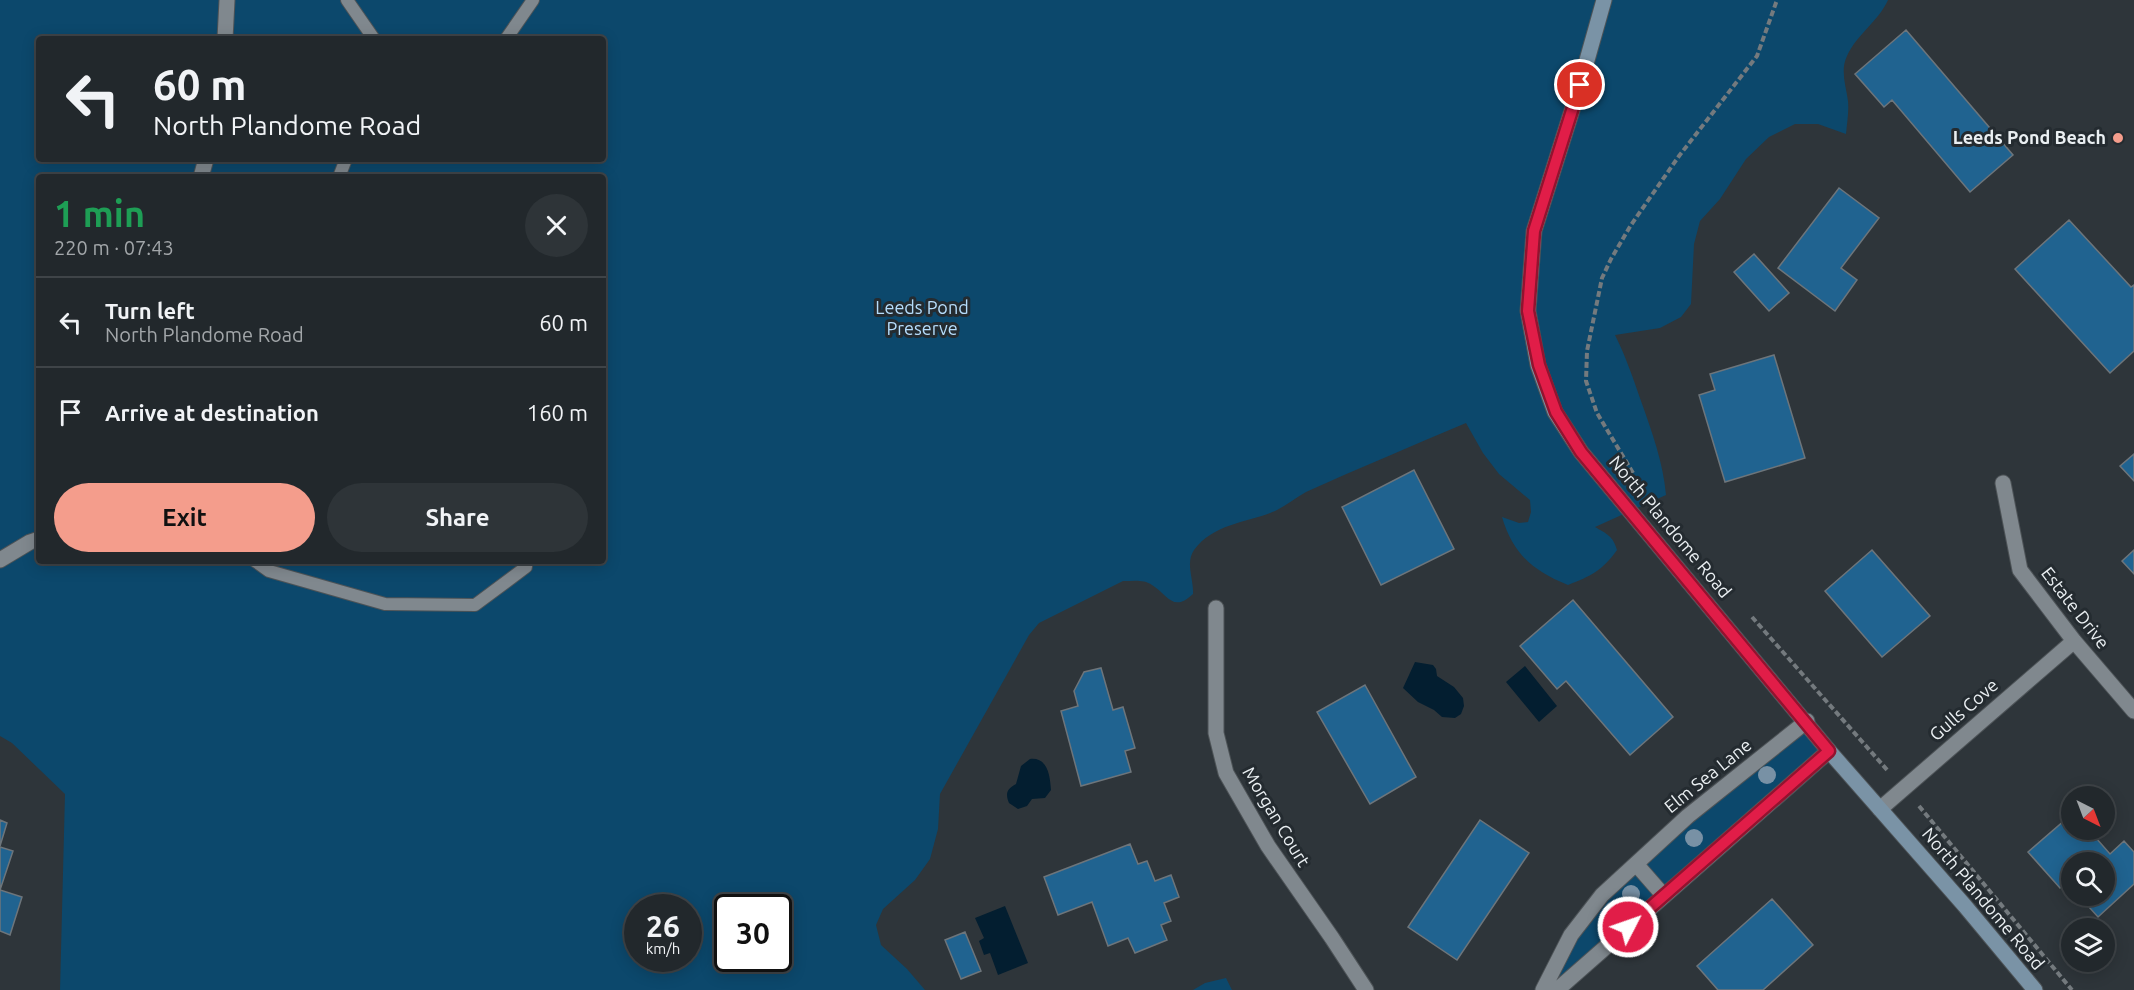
<!DOCTYPE html>
<meta charset="utf-8">
<style>
body{margin:0;font-family:Ubuntu,sans-serif;background:#2e3438;color:#f1f3f6;height:100vh;display:flex;flex-direction:column;font-size:22px;white-space:nowrap}
*{box-sizing:border-box;margin:0}
p{font-size:20px;color:#a2a6a9}
.icon{flex:none;width:33px;height:33px;fill:none;stroke:currentColor;stroke-width:2;stroke-linecap:round;stroke-linejoin:round}
.map{position:relative;flex:1;overflow:hidden}
.side{position:absolute;left:36px;top:174px;width:570px;height:390px;display:flex;flex-direction:column;background:#22282c;border-radius:6px;box-shadow:0 3px 15px #0003,0 0 0 2px #3f4448}
.side>*{flex:none}
.banner{position:absolute;left:36px;top:36px;width:570px;height:126px;border-radius:6px;box-shadow:0 3px 15px #0003,0 0 0 2px #3f4448;background:#22282c;color:#f1f3f6;overflow:hidden}
.needle{width:39px;rotate:138deg}
.buttons{position:absolute;left:2061px;top:786px;display:grid;gap:12px}
.buttons a{display:grid;place-items:center;width:54px;height:54px;border-radius:50%;background:#22282c;box-shadow:0 3px 15px #0003,0 0 0 2px #3f4448;font-size:30px}
.speed{position:absolute;left:624px;top:894px;display:flex;gap:12px;font-size:30px;font-weight:700;text-align:center}
.speed>*{display:grid;place-content:center;width:78px;height:78px;border-radius:50%;background:#22282c;box-shadow:0 3px 15px #0003,0 0 0 2px #3f4448;line-height:1}
.speed small{font-size:15px;font-weight:400}
.speed .limit{border:3px solid #111;border-radius:9px;background:#fff;color:#111}
.pin{position:absolute;display:grid;place-items:center;width:51px;height:51px;color:#fff;margin:-26px;border:3px solid #fff;border-radius:50%;box-shadow:0 2px 6px #0007}
.me{position:absolute;width:66px;margin:-33px;rotate:49deg;stroke-linejoin:round;filter:drop-shadow(0 0 4px #0008)}
.turn{display:flex;align-items:center;gap:21px;height:126px;padding:0 18px;font-size:27px}
.turn .icon{width:78px;height:78px;stroke-width:2.5}
.turn b{display:block;font-size:42px;line-height:51px}
.round{display:grid;place-items:center;flex:none;width:63px;height:63px;border-radius:32px;background:#2e3438}
.headline{display:flex;align-items:center;justify-content:space-between;height:102px;padding:0 18px}
h1{font-size:36px;font-weight:700;line-height:45px;color:#1e9e55}
.button{display:flex;gap:12px;margin-top:auto;padding:12px 18px}
.button a{flex:1;height:69px;border-radius:36px;background:#f49d8c;color:#111;font-size:24px;font-weight:700;line-height:69px;text-align:center}
.button a+a{background:#2e3438;color:#f1f3f6}
ul{padding:0;list-style:none}
li{display:flex;align-items:center;gap:18px;height:90px;padding:0 18px;border-top:2px solid #3f4448}
li div{flex:1}
li b{display:block;font-size:22px}
li em{font-style:normal}
.map>svg:first-child{display:block}
</style>
<div class="map">
<svg width="2134" height="990" viewBox="0 0 2134 990">
<rect width="100%" height="100%" fill="#2e353a"/>
<path fill="#0c486c" fill-rule="evenodd" d="M0,0H1888C1878,22 1857,34 1847,56C1840,70 1846,86 1848,101C1849,112 1847,123 1846,134L1818,124H1795L1769,137L1746,159L1720,199L1700,221L1694,244L1691,304L1681,317L1660,328L1615,335C1626,357 1633,378 1641,401C1652,432 1663,462 1666,495L1595,527C1607,534 1613,536 1617,550C1602,571 1591,576 1568,585C1533,571 1513,554 1502,517L1519,523L1528,522L1531,512L1530,500L1499,474L1483,453L1466,423C1412,446 1359,468 1306,492C1295,498 1286,506 1275,511C1247,523 1214,523 1194,550C1185,563 1194,580 1193,594C1173,613 1168,595 1152,585C1144,579 1133,581 1123,581L1039,623L1029,635L940,794L938,829L930,859L915,880L883,909L876,925L881,945L907,969L925,990H60L65,794L12,743L0,736ZM39,39H603V159H39ZM39,177H603V561H39ZM638,908H688V958H638ZM728,908H778V958H728Z
M1807,721L1829,751L1557,990H1543L1602,895Z
M1226,978L1232,990H1193L1205,983Z"/>
<path fill="#031e30" d="M1415,662L1433,665L1436,669L1437,676L1454,687L1463,698L1464,706L1461,714L1455,718L1442,717L1434,710L1418,702L1403,688Z
M1525,666L1557,706L1539,722L1506,682Z
M1030,759C1048,757 1050,776 1051,790L1045,798L1032,799L1027,806L1018,809L1009,803C1005,793 1007,789 1016,784L1021,766Z
M1005,906L1028,963L998,975L990,953L984,955L979,941L984,938L975,918Z"/>
<path fill="#206390" stroke="#6d757b" stroke-width="1.5" d="M1906,30L2013,155L1970,192L1892,100L1884,107L1855,74Z
M1839,188L1879,218L1841,268L1857,280L1835,311L1778,268Z
M2069,220L2131,287L2134,285V351L2110,373L2015,269Z
M1754,254L1789,293L1769,311L1734,272Z
M1774,355L1805,458L1725,482L1699,395L1715,390L1710,374Z
M2134,454V481L2120,466Z
M1414,470L1454,549L1381,585L1342,507Z
M1872,550L1930,616L1882,657L1825,591Z
M2134,550V574L2122,561Z
M1573,600L1673,717L1630,755L1566,681L1557,689L1520,646Z
M1101,668L1113,710L1123,707L1135,748L1125,751L1131,772L1081,786L1061,711L1078,706L1074,691L1084,672Z
M1365,685L1416,777L1370,804L1317,712Z
M2072,814V830H2089L2110,854L2124,841L2134,852V884L2098,917L2079,896H2104V862H2072V887L2067,882L2060,888L2028,852Z
M0,820L7,823L0,846Z
M1480,820L1529,853L1457,960L1408,927Z
M1130,844L1138,864L1147,861L1155,881L1171,875L1179,897L1164,903L1171,921L1161,925L1167,940L1135,953L1128,938L1108,946L1092,902L1058,915L1044,877Z
M0,847L13,851L0,890L22,897L10,935L0,931Z
M1772,899L1813,945L1763,990H1718L1697,966Z
M965,932L981,971L961,979L945,940Z"/>
<g fill="none" stroke-linecap="round" stroke-linejoin="round">
<g stroke="#4d5357" stroke-width="14">
<path id="lane" d="M347,0L374,39
M506,39L533,0
M339,177L346,159
M255,561L269,571L385,604L475,605L526,567V561"/>
</g>
<g stroke="#4d5357" stroke-width="17">
<path id="street" d="M225,39L227,0
M201,177L206,159
M2003,483L2020,570L2074,641L2134,711
M0,560L30,542L39,539
M1216,608V733L1226,773L1268,846L1332,938L1366,990
M1880,809L2074,641
M1636,864L1664,896
M1543,990L1571,935L1602,895L1688,816L1807,721
M1557,990L1829,751"/>
</g>
<g stroke="#4d5357" stroke-width="17">
<path id="secondary" d="M1604,0L1580,85L1534,231L1528,311L1538,365L1555,412L1581,452L1829,751L1965,906L2035,990"/>
</g>
<path stroke="#747a7e" stroke-width="4" stroke-dasharray="6 3" stroke-linecap="butt" d="M1633,473L1597,413L1586,381L1587,351L1602,278L1611,259L1631,225L1679,156L1757,56L1777,0
M1752,617L1888,771
M1919,806L2072,990"/>
<use href="#lane" stroke="#80888e" stroke-width="12"/>
<use href="#street" stroke="#80888e" stroke-width="15"/>
<use href="#secondary" stroke="#7a93a6" stroke-width="15"/>
</g>
<g fill="#7891a5">
<circle cx="1767" cy="775" r="9"/>
<circle cx="1694" cy="838" r="9"/>
<circle cx="1631" cy="894" r="9"/>
</g>
<g fill="none" stroke-linecap="round" stroke-linejoin="round">
<g stroke="#92132f" stroke-width="15">
<path id="route" d="M1580,85L1534,231L1528,311L1539,365L1556,412L1581,452L1829,751L1628,927"/>
</g>
<use href="#route" stroke="#e11d48" stroke-width="10"/>
</g>
<circle fill="#f49d8c" stroke="#242b30" stroke-width="2" cx="2118" cy="138" r="6"/>
<g text-anchor="middle" stroke-width="6" stroke-linejoin="round" paint-order="stroke">
<g font-size="18" font-weight="bold" fill="#eaeff2" stroke="#242b30" text-anchor="end">
<text x="2106" y="144">Leeds Pond Beach</text>
</g>
<g font-size="18" fill="#b5ddfc" stroke="#242b30">
<text x="922" y="314">Leeds Pond<tspan x="922" dy="21">Preserve</tspan></text>
</g>
<g font-size="18" fill="#eaeff2" stroke="#242b30">
<text transform="translate(1670 527) rotate(50)" y="6">North Plandome Road</text>
<text transform="translate(2075 608) rotate(52)" y="6">Estate Drive</text>
<text transform="translate(1964 710) rotate(-41)" y="6">Gulls Cove</text>
<text transform="translate(1708 776) rotate(-39)" y="6">Elm Sea Lane</text>
<text transform="translate(1276 817) rotate(59)" y="6">Morgan Court</text>
<text transform="translate(1983 899) rotate(50)" y="6">North Plandome Road</text>
</g>
</g>
</svg>
<div class="buttons">
<a><svg class="needle" viewBox="-14 -14 28 28"><path d="M0-13l5 13h-10z" fill="#e53935"/><path d="M0 13l5-13h-10z" fill="#a2a6a9"/></svg></a>
<a><svg class="icon" aria-label="search" viewBox="0 0 24 24"><circle cx="10" cy="10" r="6"/><path d="M15 15l6 6"/></svg></a>
<a><svg class="icon" aria-label="layers" viewBox="0 0 24 24"><path d="M12 4l9 5-9 5-9-5zM3 14l9 5 9-5"/></svg></a>
</div>
<div class="speed"><div>26<small>km/h</small></div><div class="limit">30</div></div>
<div class="pin" style="left:1580px;top:85px;background:#d93025"><svg class="icon" aria-label="arrive" viewBox="0 0 24 24"><path d="M6 21V4h12l-3 4 3 4H6"/></svg></div>
<svg class="me" style="left:1628px;top:927px" viewBox="-20 -20 40 40"><circle r="17" fill="#e11d48" stroke="#fff" stroke-width="3"/><path d="M0-11L8 9 0 5-8 9z" fill="#fff"/></svg>
<div class="banner">
<div class="turn"><svg class="icon" aria-label="left" viewBox="0 0 24 24"><path d="M17 20v-9H6M10 6l-5 5 5 5"/></svg><div><b>60 m</b>North Plandome Road</div></div>
</div>
<section class="side">
<div class="headline"><div><h1>1 min</h1><p>220 m · 07:43</p></div><a class="round"><svg class="icon" aria-label="close" viewBox="0 0 24 24"><path d="M6 6l12 12M18 6L6 18"/></svg></a></div>
<ul>
<li><svg class="icon" aria-label="left" viewBox="0 0 24 24"><path d="M17 20v-9H6M10 6l-5 5 5 5"/></svg><div><b>Turn left</b><p>North Plandome Road</p></div><em>60 m</em></li>
<li><svg class="icon" aria-label="arrive" viewBox="0 0 24 24"><path d="M6 21V4h12l-3 4 3 4H6"/></svg><div><b>Arrive at destination</b></div><em>160 m</em></li>
</ul>
<div class="button"><a>Exit</a><a>Share</a></div>
</section>
</div>
